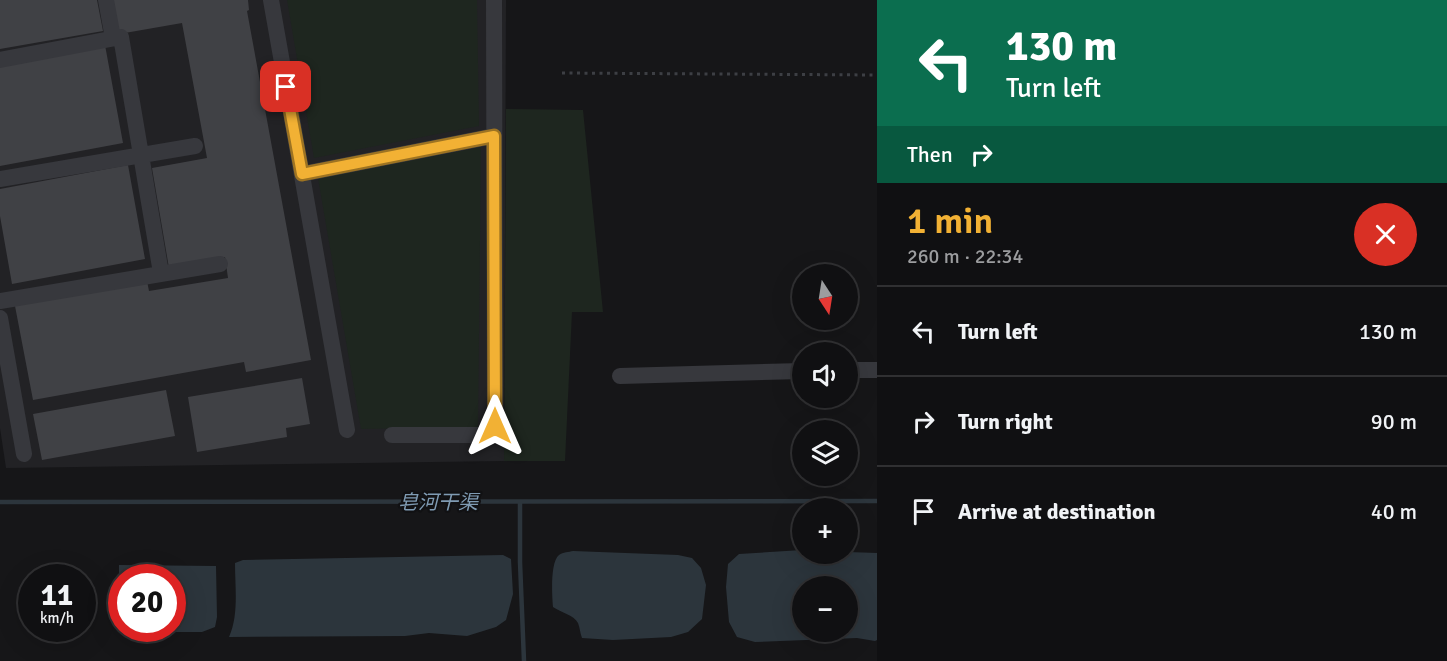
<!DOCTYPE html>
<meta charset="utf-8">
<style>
body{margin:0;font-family:Signika,"Noto Sans SC",sans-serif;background:#19191b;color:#f1f3f6;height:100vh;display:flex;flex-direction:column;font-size:22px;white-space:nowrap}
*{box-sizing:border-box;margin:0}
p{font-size:20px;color:#9c9d9f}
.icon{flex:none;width:33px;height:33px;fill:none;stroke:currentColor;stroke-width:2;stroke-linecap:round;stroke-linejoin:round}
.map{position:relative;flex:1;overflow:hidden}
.drawer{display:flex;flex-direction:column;background:#101012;width:570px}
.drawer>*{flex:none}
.guide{background:#0b6e4f;color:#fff;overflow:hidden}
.needle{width:39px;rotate:168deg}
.tools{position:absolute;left:792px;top:264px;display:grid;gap:12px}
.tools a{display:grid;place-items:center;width:66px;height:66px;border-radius:50%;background:#101012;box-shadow:0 6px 24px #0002,0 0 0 2px #303032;font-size:30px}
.speed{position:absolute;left:18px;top:564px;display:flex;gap:12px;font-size:30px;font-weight:700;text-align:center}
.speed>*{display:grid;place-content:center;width:78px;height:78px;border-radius:50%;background:#101012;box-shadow:0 6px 24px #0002,0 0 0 2px #303032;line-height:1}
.speed small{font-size:15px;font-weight:400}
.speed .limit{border:9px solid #d22;background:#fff;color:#111}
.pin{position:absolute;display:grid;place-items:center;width:51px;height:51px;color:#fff;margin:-26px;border-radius:12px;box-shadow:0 3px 9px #0006}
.me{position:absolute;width:66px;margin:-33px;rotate:0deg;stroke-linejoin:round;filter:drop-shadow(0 0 4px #0008)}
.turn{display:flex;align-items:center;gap:21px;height:126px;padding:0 30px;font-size:27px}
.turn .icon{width:78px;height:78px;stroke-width:2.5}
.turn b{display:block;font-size:42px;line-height:51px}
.then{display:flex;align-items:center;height:57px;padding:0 30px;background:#0003;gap:12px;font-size:22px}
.round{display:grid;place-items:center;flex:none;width:63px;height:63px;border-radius:32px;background:#19191b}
.headline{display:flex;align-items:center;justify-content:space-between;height:102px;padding:0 30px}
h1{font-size:36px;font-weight:600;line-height:45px;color:#f2b134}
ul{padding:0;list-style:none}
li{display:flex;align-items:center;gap:18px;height:90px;padding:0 30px;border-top:2px solid #303032}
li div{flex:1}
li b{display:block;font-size:22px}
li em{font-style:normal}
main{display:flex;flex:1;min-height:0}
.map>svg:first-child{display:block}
</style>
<main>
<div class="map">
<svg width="877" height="661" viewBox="0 0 877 661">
<rect width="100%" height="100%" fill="#161618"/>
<path fill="#222225" d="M0,0H506L504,461L6,468L0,428Z"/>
<path fill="#1e261f" d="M287,0H477L479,126L314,158Z
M506,109L583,110L603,312H572L565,461H504Z
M481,147L478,427L361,429L318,178Z"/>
<path fill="#2c353c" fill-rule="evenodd" d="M802,550V554H848V552L877,553V640L875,641L857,638L755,642L737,637L729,622L726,587L728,564L739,554ZM802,586H848V632H802Z
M573,551L678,555L692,558L701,568L706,585L702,619L688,632L671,637L613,640L582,638C580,633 580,628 578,623C574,615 560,612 553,607C552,596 550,562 559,555C563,552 569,552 573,551Z
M503,555L511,559L513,594L506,620L496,627L467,636L429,633L405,636L229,637C239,615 235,587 235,563L243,560Z
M119,565L216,566L217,617L215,627L202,632H129L125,629L172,628V578H122L121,615L119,593Z"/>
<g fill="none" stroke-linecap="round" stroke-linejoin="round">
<path stroke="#2c353c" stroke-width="4.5" d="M0,502L877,501
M520,502V562L524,661"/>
</g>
<path fill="#404145" d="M0,0H97L103,31L0,49Z
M112,0H248L249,10L247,11L311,360L246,372L244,362L33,400L15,306L147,281L149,291L228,278L225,257L169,268L152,168L207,158L182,23L119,34Z
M105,45L123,143L0,166V64Z
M128,165L145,259L12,284L0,216V189Z
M302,378L310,424L286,428L287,437L197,452L188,397Z
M166,390L175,436L42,460L33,414Z"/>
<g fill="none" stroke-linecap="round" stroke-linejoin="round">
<path stroke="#3d3f44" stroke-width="3" stroke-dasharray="3 4.5" stroke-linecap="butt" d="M562,73L877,75"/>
<path stroke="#37383d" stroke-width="16" d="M106,0L113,38
M271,0L347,430
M0,60L121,37L161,273
M302,174L494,136
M0,179L195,146
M0,301L220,264
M0,318L24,454
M848,370H877
M620,376L802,371
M392,435H488L495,426L494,0"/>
</g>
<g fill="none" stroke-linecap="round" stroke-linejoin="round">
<g stroke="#9d7322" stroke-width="15">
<path id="route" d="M286,87L302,174L494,136L495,426"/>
</g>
<use href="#route" stroke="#f2b134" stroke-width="10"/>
</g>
<g text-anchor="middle" stroke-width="4.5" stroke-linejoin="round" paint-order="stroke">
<g font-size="20" font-style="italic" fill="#7f9bb3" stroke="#111113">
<text x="438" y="509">皂河干渠</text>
</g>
</g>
</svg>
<div class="tools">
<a><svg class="needle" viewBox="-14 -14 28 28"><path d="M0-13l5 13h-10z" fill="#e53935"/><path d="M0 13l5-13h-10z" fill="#9c9d9f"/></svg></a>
<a><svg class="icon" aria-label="sound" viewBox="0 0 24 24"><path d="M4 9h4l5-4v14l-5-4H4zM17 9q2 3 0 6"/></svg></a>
<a><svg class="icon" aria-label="layers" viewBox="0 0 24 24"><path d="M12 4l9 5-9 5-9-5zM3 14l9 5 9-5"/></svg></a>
<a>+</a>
<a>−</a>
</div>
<div class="speed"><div>11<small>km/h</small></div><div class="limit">20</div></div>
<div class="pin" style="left:286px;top:87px;background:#d93025"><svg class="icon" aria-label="arrive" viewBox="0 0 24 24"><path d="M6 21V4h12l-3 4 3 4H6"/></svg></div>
<svg class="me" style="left:495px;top:426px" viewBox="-20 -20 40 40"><path d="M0-17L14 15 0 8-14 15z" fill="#f2b134" stroke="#fff" stroke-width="4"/></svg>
</div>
<section class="drawer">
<div class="guide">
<div class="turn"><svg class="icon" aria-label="left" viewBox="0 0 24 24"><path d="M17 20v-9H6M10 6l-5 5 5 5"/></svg><div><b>130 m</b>Turn left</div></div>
<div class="then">Then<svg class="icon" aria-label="right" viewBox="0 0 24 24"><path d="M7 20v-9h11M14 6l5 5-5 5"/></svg></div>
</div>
<div class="headline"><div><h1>1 min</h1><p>260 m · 22:34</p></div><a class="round" style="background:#d93025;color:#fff"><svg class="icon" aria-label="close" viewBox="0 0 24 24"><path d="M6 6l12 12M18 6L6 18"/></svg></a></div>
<ul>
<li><svg class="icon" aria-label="left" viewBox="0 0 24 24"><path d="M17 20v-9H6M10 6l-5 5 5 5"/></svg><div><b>Turn left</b></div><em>130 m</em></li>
<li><svg class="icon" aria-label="right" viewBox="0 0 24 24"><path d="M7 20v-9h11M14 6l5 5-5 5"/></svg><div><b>Turn right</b></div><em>90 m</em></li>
<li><svg class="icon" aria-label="arrive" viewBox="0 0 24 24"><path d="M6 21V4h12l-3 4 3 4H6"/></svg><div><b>Arrive at destination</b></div><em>40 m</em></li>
</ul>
</section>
</main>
